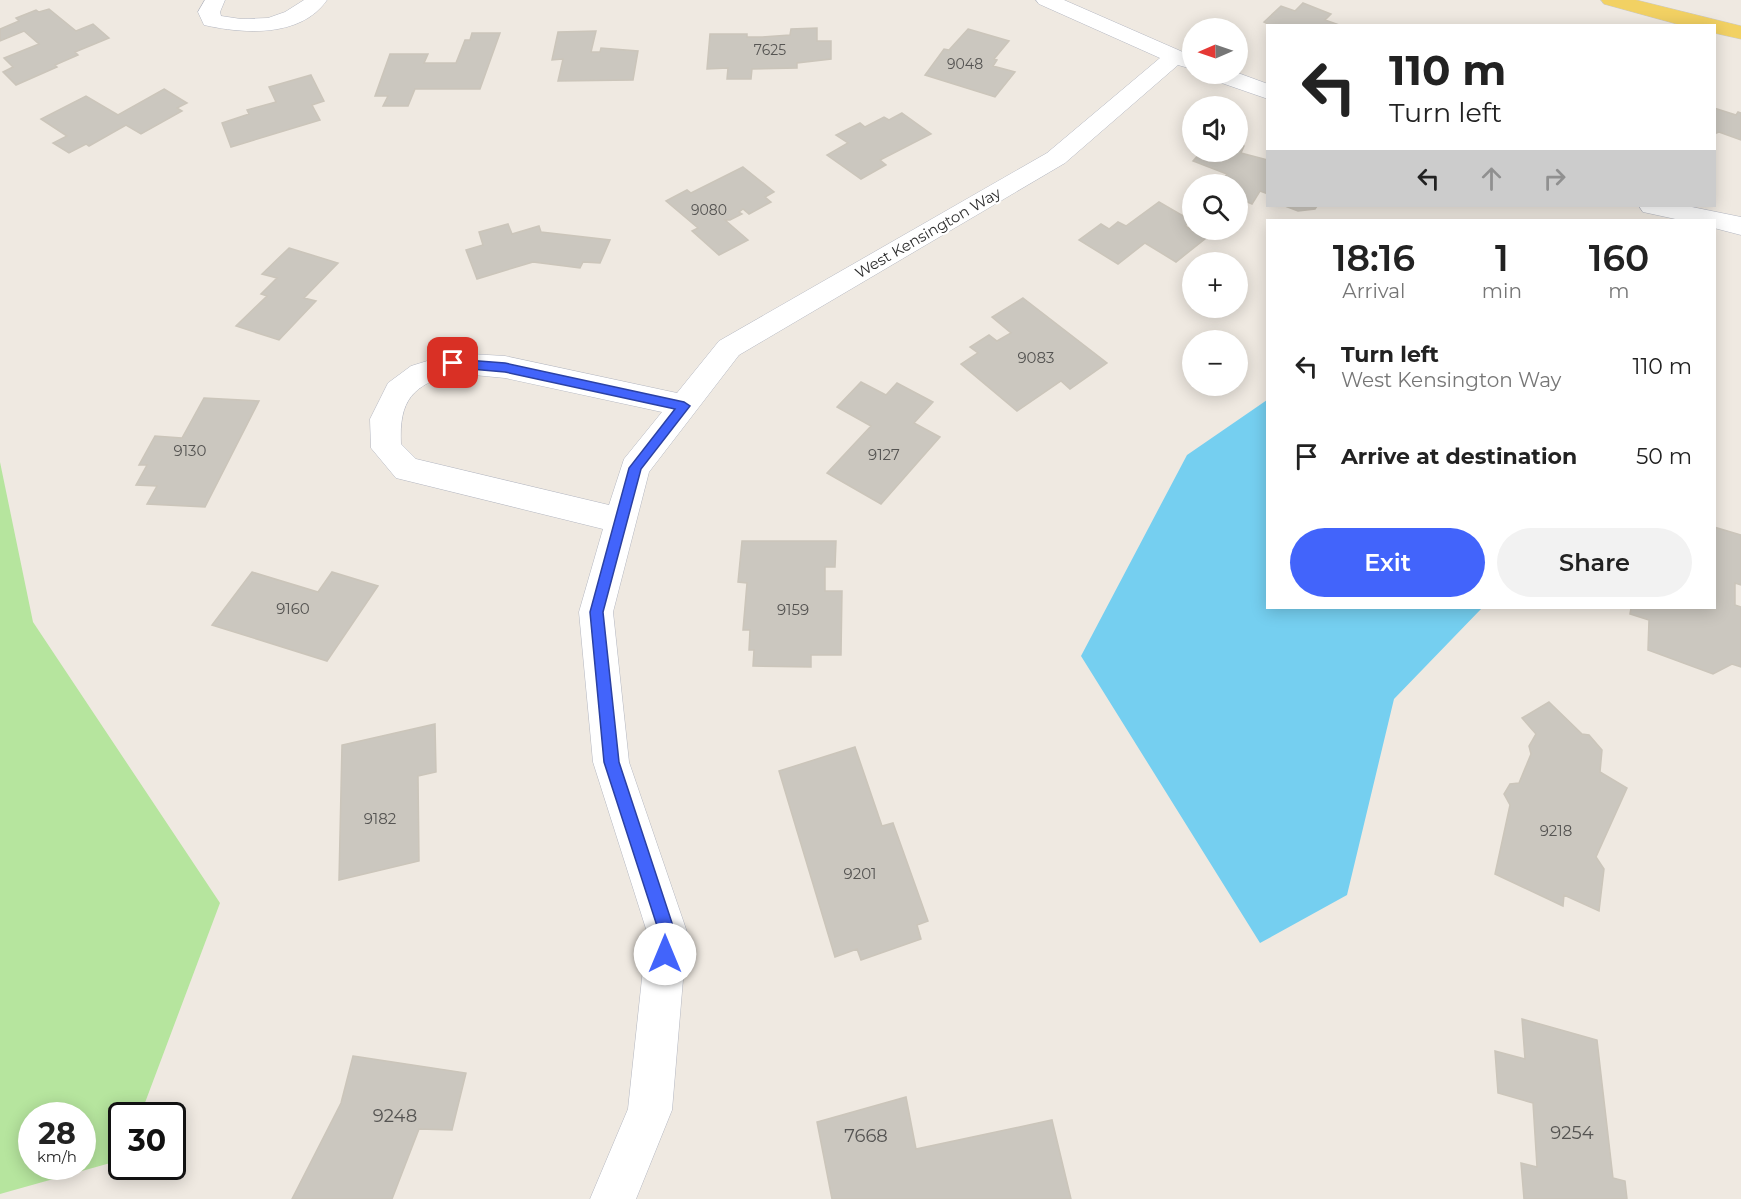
<!DOCTYPE html>
<meta charset="utf-8">
<style>
body{margin:0;font-family:Montserrat,sans-serif;background:#f2f2f2;color:#222;height:100vh;display:flex;flex-direction:column;font-size:22px;white-space:nowrap}
*{box-sizing:border-box;margin:0}
p{font-size:20px;color:#767676}
.icon{flex:none;width:33px;height:33px;fill:none;stroke:currentColor;stroke-width:2;stroke-linecap:round;stroke-linejoin:round}
.map{position:relative;flex:1;overflow:hidden}
.sheet{position:absolute;left:1266px;top:219px;width:450px;height:390px;display:flex;flex-direction:column;background:#fff;border-radius:0px;box-shadow:0 3px 15px #0003}
.sheet>*{flex:none}
.hud{position:absolute;left:1266px;top:24px;width:450px;height:183px;border-radius:0px;box-shadow:0 3px 15px #0003;background:#fff;color:#222;overflow:hidden}
.needle{width:39px;rotate:268deg}
.fabs{position:absolute;left:1182px;top:18px;display:grid;gap:12px}
.fabs a{display:grid;place-items:center;width:66px;height:66px;border-radius:50%;background:#fff;box-shadow:0 3px 15px #0003;font-size:30px}
.speed{position:absolute;left:18px;top:1102px;display:flex;gap:12px;font-size:30px;font-weight:700;text-align:center}
.speed>*{display:grid;place-content:center;width:78px;height:78px;border-radius:50%;background:#fff;box-shadow:0 3px 15px #0003;line-height:1}
.speed small{font-size:15px;font-weight:400}
.speed .limit{border:3px solid #111;border-radius:9px;background:#fff;color:#111}
.pin{position:absolute;display:grid;place-items:center;width:51px;height:51px;color:#fff;margin:-26px;border-radius:12px;box-shadow:0 3px 9px #0006}
.me{position:absolute;width:66px;margin:-33px;rotate:0deg;stroke-linejoin:round;filter:drop-shadow(0 0 4px #0008)}
.turn{display:flex;align-items:center;gap:21px;height:126px;padding:0 24px;font-size:27px}
.turn .icon{width:78px;height:78px;stroke-width:2.5}
.turn b{display:block;font-size:42px;line-height:51px}
.lanes{display:flex;align-items:center;height:57px;padding:0 24px;background:#0003;justify-content:center;gap:30px;direction:ltr}
.lanes .off{opacity:.35}
.eta{display:flex;justify-content:space-evenly;align-items:center;height:102px;text-align:center}
.eta b{font-size:36px;font-weight:600;line-height:42px}
.button{display:flex;gap:12px;margin-top:auto;padding:12px 24px}
.button a{flex:1;height:69px;border-radius:36px;background:#4264fb;color:#fff;font-size:24px;font-weight:600;line-height:69px;text-align:center}
.button a+a{background:#f2f2f2;color:#222}
ul{padding:0;list-style:none}
li{display:flex;align-items:center;gap:18px;height:90px;padding:0 24px}
li div{flex:1}
li b{display:block;font-size:22px}
li em{font-style:normal}
.map>svg:first-child{display:block}
</style>
<div class="map">
<svg width="1741" height="1199" viewBox="0 0 1741 1199">
<rect width="100%" height="100%" fill="#efe9e1"/>
<path fill="#b6e59e" fill-rule="evenodd" d="M0,462L33,622L220,903L140,1116H122L121,1160L0,1194ZM32,1116H82V1167H32Z"/>
<path fill="#75cff0" d="M1267,400L1268,608H1482L1394,699L1347,895L1260,943L1081,656L1187,455Z"/>
<path fill="#cbc7bf" stroke="#cbc5ba" stroke-width="1.5" d="M1303,3L1331,14L1325,20L1342,26H1272L1264,22L1281,6L1295,11Z
M49,9L76,31L93,24L109,38L75,52L78,55L55,65L57,67L16,85L3,72L13,67L4,58L39,44L24,31L0,41V29L19,21L16,18L36,10L39,12Z
M817,28V41H831V59L797,63V68L752,69L751,79H727L728,68L707,69L710,34H747V37H762L790,35L791,29Z
M968,29L1009,41L994,59L997,60L993,66L1015,72L995,97L925,75L944,49L949,50Z
M596,31L591,52H600L601,48L638,51L633,80L558,81L563,59L552,60L558,32Z
M472,33H500L480,89H415L408,106H383L388,96H375L390,54H428L424,63H456L465,40H470Z
M311,75L324,101L312,105L320,120L231,147L222,123L249,114L247,110L276,102L269,87Z
M164,89L187,103L177,108L182,111L141,134L126,125L89,146L86,144L69,153L53,143L67,136L41,119L86,96L118,115Z
M1714,108L1736,115L1738,112L1741,113V140L1719,132L1714,134Z
M902,113L931,134L880,160L886,165L861,179L827,155L848,143L836,135L860,123L865,127L884,117L889,120Z
M1238,144L1244,146L1241,153L1268,160V194L1260,191L1252,204L1238,198V184H1220L1227,174L1193,161L1201,152H1238Z
M743,167L774,192L765,197L771,202L749,214L743,209L739,212L742,214L730,220H725L748,240L719,255L692,231L698,228L666,201L687,190L691,193Z
M1159,202L1192,221L1185,226L1206,238L1176,262L1145,243L1118,264L1079,240L1101,224L1109,229L1118,222L1126,226Z
M1285,206H1317L1315,209L1298,211Z
M508,224L512,234L539,226L541,232L610,240L600,263L583,262L580,268L533,262L477,279L466,250L483,245L479,232Z
M289,248L338,263L304,298L316,301L279,340L236,326L267,296L261,294L277,278L262,274Z
M1023,298L1107,363L1070,389L1061,381L1017,411L961,364L978,353L970,347L989,335L997,341L1011,333L992,317Z
M861,382L886,395L897,383L933,402L914,423L940,437L881,504L827,473L871,426L837,407Z
M204,398L259,401L205,507L147,504L157,486L136,485L147,465H139L155,436L182,438Z
M1714,527L1741,535V585L1735,583V605L1741,607V667L1732,664L1713,674L1648,650L1649,620L1630,614L1631,608H1714Z
M742,541H836L835,567H825V591H842L841,655H811V667L753,666L754,650H749L750,630H743L747,583L738,582Z
M252,572L318,592L332,572L378,586L327,661L212,625Z
M1549,702L1582,734L1589,735L1602,750L1600,772L1627,788L1596,857L1604,869L1599,911L1564,895L1563,906L1495,874L1510,805L1504,794L1510,784L1519,783L1531,754L1529,746L1536,734L1522,718Z
M435,724L436,772L418,776L419,861L339,880L342,745Z
M855,747L882,826L893,823L928,921L917,925L921,939L861,960L857,949L835,957L779,771Z
M1522,1019L1597,1040L1613,1178L1625,1181L1627,1199H1524L1521,1163L1537,1167L1533,1103L1498,1093L1495,1051L1525,1059Z
M353,1056L466,1073L452,1130L419,1129L392,1199H292L341,1103Z
M906,1097L916,1149L1052,1120L1071,1199H832L817,1122Z"/>
<g fill="none" stroke-linecap="round" stroke-linejoin="round">
<g stroke="#b4b7c1" stroke-width="1">
<path id="minor" d="M205,0H225L220,12L221,16L241,19L268,18L285,12L304,0H327C301,38 243,34 204,25L198,12Z
M1036,0H1064L1192,56V69L1178,65L1065,163L739,355L649,472L613,612L629,762L687,932L672,1110L636,1199H590L628,1109L647,932L593,762L579,612L603,529L396,478L371,448L370,419L388,383L411,366L453,353L505,356L677,393L719,341L1047,153L1160,58L1039,4ZM453,373L505,378L662,412L624,459L609,505L416,459L401,444C399,400 412,386 453,373Z
M1238,73L1268,84V99L1210,79L1207,74Z
M1639,206H1687L1741,217V235L1714,228V220H1680L1643,212Z"/>
</g>
<g stroke="#c9c9c9" stroke-width="1">
<path id="primary" d="M1601,0H1636L1741,26V39L1714,33V26H1684L1604,4Z"/>
</g>
<use href="#minor" fill="#fff" fill-rule="evenodd"/>
<use href="#primary" fill="#f2d163" fill-rule="evenodd"/>
</g>
<path fill="#4264fb" stroke="#2b41a3" stroke-width="1.5" d="M453,359L505,363L684,402L690,406L641,469L603,612L619,762L675,932L671,960L665,963L659,960L657,954L659,932L604,762L590,612L629,468L675,409L505,372L448,367L447,363Z"/>
<g text-anchor="middle" stroke-width="4.5" stroke-linejoin="round" paint-order="stroke">
<g font-size="14" fill="#555452">
<text x="770" y="55">7625</text>
<text x="965" y="69">9048</text>
<text x="709" y="215">9080</text>
</g>
<g font-size="15" fill="#2e2e2e" stroke="#fff">
<text transform="translate(928 233) rotate(-30)" y="5">West Kensington Way</text>
</g>
<g font-size="15" fill="#555452">
<text x="1036" y="363">9083</text>
<text x="190" y="456">9130</text>
<text x="884" y="460">9127</text>
<text x="293" y="614">9160</text>
<text x="793" y="615">9159</text>
<text x="380" y="824">9182</text>
<text x="1556" y="836">9218</text>
<text x="860" y="879">9201</text>
</g>
<g font-size="18" fill="#555452">
<text x="395" y="1122">9248</text>
<text x="1572" y="1139">9254</text>
<text x="866" y="1142">7668</text>
</g>
</g>
</svg>
<div class="fabs">
<a><svg class="needle" viewBox="-14 -14 28 28"><path d="M0-13l5 13h-10z" fill="#e53935"/><path d="M0 13l5-13h-10z" fill="#767676"/></svg></a>
<a><svg class="icon" aria-label="sound" viewBox="0 0 24 24"><path d="M4 9h4l5-4v14l-5-4H4zM17 9q2 3 0 6"/></svg></a>
<a><svg class="icon" aria-label="search" viewBox="0 0 24 24"><circle cx="10" cy="10" r="6"/><path d="M15 15l6 6"/></svg></a>
<a>+</a>
<a>−</a>
</div>
<div class="speed"><div>28<small>km/h</small></div><div class="limit">30</div></div>
<div class="pin" style="left:453px;top:363px;background:#d93025"><svg class="icon" aria-label="arrive" viewBox="0 0 24 24"><path d="M6 21V4h12l-3 4 3 4H6"/></svg></div>
<svg class="me" style="left:665px;top:954px" viewBox="-20 -20 40 40"><circle r="19" fill="#fff"/><path d="M0-13L10 11 0 6-10 11z" fill="#4264fb"/></svg>
<div class="hud">
<div class="turn"><svg class="icon" aria-label="left" viewBox="0 0 24 24"><path d="M17 20v-9H6M10 6l-5 5 5 5"/></svg><div><b>110 m</b>Turn left</div></div>
<div class="lanes"><svg class="icon" aria-label="left" viewBox="0 0 24 24"><path d="M17 20v-9H6M10 6l-5 5 5 5"/></svg><svg class="icon off" aria-label="ahead" viewBox="0 0 24 24"><path d="M12 20V5M6 11l6-6 6 6"/></svg><svg class="icon off" aria-label="right" viewBox="0 0 24 24"><path d="M7 20v-9h11M14 6l5 5-5 5"/></svg></div>
</div>
<section class="sheet">
<div class="eta">
<div><b>18:16</b><p>Arrival</p></div>
<div><b>1</b><p>min</p></div>
<div><b>160</b><p>m</p></div>
</div>
<ul>
<li><svg class="icon" aria-label="left" viewBox="0 0 24 24"><path d="M17 20v-9H6M10 6l-5 5 5 5"/></svg><div><b>Turn left</b><p>West Kensington Way</p></div><em>110 m</em></li>
<li><svg class="icon" aria-label="arrive" viewBox="0 0 24 24"><path d="M6 21V4h12l-3 4 3 4H6"/></svg><div><b>Arrive at destination</b></div><em>50 m</em></li>
</ul>
<div class="button"><a>Exit</a><a>Share</a></div>
</section>
</div>
